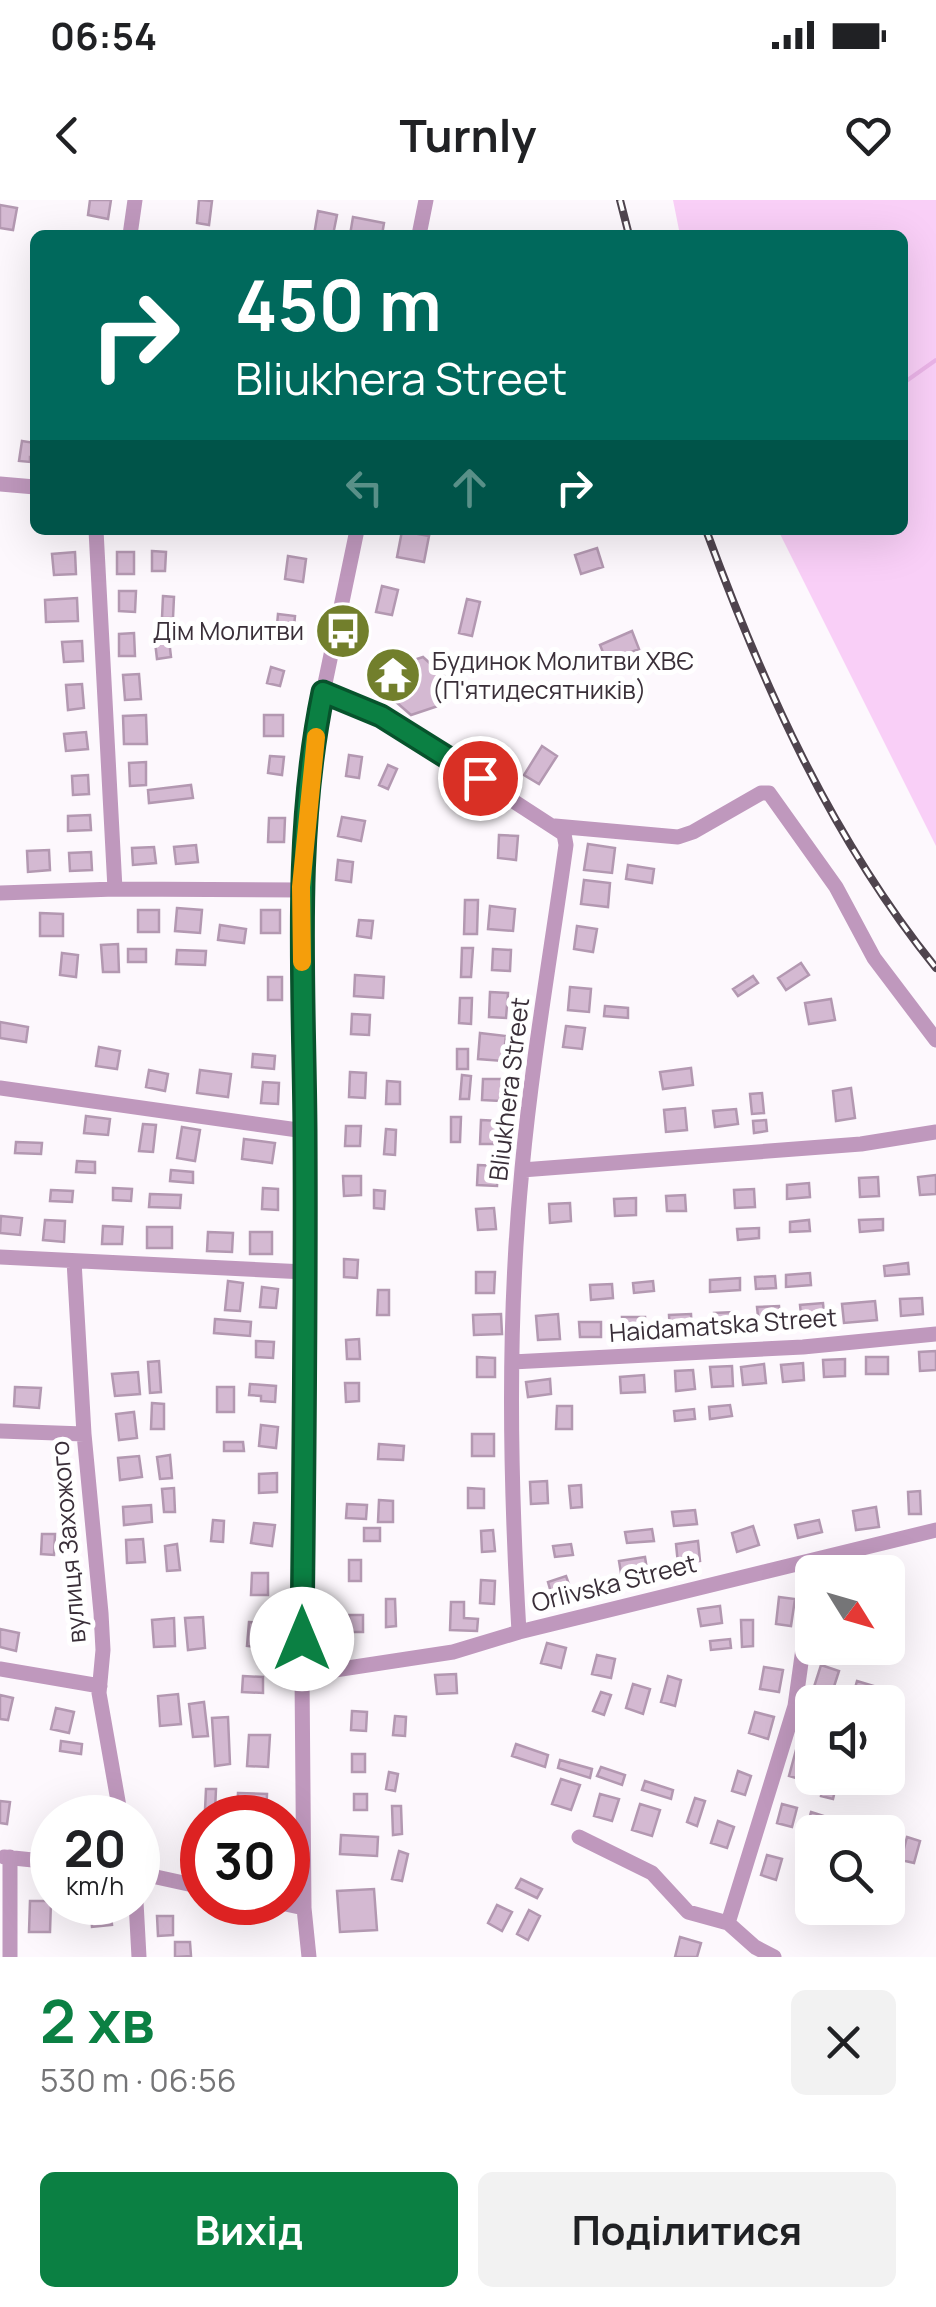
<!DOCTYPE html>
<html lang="uk">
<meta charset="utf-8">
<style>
body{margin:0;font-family:Manrope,sans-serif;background:#f2f2f2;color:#202124;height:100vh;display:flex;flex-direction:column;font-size:38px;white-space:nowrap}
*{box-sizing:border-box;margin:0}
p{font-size:32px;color:#757577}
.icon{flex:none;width:55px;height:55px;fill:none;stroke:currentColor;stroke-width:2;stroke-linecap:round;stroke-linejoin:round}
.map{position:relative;height:1757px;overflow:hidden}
.panel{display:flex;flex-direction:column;background:#fff;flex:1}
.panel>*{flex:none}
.hud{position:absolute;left:30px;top:30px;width:878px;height:305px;border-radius:15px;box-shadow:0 10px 40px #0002;background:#00695c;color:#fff;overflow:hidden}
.needle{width:65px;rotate:127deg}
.fabs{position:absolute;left:795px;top:1355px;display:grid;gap:20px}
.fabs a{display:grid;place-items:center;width:110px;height:110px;border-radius:15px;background:#fff;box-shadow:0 10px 40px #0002;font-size:50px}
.speed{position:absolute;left:30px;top:1595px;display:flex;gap:20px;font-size:50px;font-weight:700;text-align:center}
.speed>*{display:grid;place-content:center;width:130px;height:130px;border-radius:50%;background:#fff;box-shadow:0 10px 40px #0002;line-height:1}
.speed small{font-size:25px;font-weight:400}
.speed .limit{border:15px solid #d22;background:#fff;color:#111}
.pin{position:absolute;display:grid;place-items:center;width:85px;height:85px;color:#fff;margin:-42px;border:5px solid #fff;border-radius:50%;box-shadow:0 2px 10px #0007}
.me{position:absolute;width:110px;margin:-55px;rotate:0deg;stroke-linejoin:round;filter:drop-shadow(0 0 8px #0008)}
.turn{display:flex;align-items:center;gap:35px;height:210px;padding:0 40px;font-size:45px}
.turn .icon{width:130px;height:130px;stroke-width:2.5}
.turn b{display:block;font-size:70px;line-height:85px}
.lanes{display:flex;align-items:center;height:95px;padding:0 40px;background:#0003;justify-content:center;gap:50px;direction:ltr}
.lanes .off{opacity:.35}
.round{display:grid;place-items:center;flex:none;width:105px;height:105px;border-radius:15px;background:#f2f2f2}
.head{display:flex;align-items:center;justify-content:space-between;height:170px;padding:0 40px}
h1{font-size:60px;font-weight:700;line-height:75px;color:#0b8043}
.cta{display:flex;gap:20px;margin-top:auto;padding:20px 40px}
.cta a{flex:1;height:115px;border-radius:15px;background:#0b8043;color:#fff;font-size:40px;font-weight:700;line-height:115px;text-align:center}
.cta a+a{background:#f2f2f2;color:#202124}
.status{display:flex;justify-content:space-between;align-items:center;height:70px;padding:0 50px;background:#fff;direction:ltr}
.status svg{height:28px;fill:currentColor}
header{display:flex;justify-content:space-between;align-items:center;height:130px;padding:0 40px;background:#fff;font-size:45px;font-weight:700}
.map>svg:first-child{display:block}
</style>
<div class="status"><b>06:54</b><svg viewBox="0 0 49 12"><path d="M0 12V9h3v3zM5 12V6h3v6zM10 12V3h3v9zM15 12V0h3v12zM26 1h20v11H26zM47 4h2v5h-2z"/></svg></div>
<header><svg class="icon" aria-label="back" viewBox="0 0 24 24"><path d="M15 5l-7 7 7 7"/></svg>Turnly<svg class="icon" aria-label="heart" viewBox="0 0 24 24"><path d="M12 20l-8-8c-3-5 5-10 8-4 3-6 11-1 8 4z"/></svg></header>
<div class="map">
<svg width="936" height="1757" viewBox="0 0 936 1757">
<rect width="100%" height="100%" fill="#fdf8fd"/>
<path fill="#f9cff7" d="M673,0H936V646L778,330H902V35H680Z"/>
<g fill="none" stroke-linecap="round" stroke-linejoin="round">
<path stroke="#ebb4e8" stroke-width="4" d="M902,184L936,160"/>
</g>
<path fill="#d4b9d2" stroke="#b398b1" stroke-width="2.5" d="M90,0H111L108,19L88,15Z
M199,0L212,1L209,25L197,23Z
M0,5L17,8L13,30L0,28Z
M318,11L337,15L333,35H314Z
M353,17L384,23L382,35H350Z
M22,241L35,243V257H30V262L19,261Z
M402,331L429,336L424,362L397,357Z
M597,348L603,367L581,374L575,355Z
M152,351L166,352L165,371H152Z
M75,352L76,374L54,375L52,354Z
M117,352H134V374H117Z
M288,356L306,359L303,382L285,379Z
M382,386L398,390L392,415L376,412Z
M119,391H136L135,412L119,411Z
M163,396L174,397L173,418H162Z
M77,398L78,421L46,422L45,400Z
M467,399L480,402L472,436L459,433Z
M278,414L295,416L293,439L276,437Z
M168,431L171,457L157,459L154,433Z
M632,431L639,449L607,462L600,445Z
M134,433L135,456H119V434Z
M82,441L83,461L64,462L62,442Z
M423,457L446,478L438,506L411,515L388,495L393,467Z
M271,467L284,471L280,486L267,483Z
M139,474L141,499L125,500L123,475Z
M82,484L84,508L68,510L66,485Z
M146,515L147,544H124L123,516Z
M264,515H283V536H264Z
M86,532L88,549L66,551L64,534Z
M542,546L557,556L539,584L524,575Z
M349,555L362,557L359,578L346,576Z
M270,556L284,557L282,575L268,573Z
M146,562V585L130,586L129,563Z
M388,565L397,569L388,589L379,585Z
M88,575L89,594L73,595L72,576Z
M191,585L193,598L149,603L148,590Z
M90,615L91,630L68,631V616Z
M342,617L365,621L361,641L338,636Z
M269,618H285L284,642H268Z
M499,635L518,636L516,660L498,658Z
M588,644L615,648L612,673L584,670Z
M196,645L198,662L176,664L174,647Z
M154,647L156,663L133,665L132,648Z
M49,650L50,670L28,672L27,651Z
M91,652L92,670L70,671L69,653Z
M338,660L353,662L351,682L336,680Z
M628,665L654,669L652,683L626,679Z
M584,680L610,683L608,707L581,704Z
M465,700H478L477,734H464Z
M490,706L515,709L513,731L488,729Z
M177,708L202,710L200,733L175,731Z
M138,710H159V732H138Z
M261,710H280V733H261Z
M40,713L63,714V736H40Z
M359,720L373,721L371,738L357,736Z
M220,725L246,729L244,743L218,740Z
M577,726L597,729L593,752L574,749Z
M118,744L119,772H103L101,745Z
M462,748H473L471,777H461Z
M128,749H146V762H128Z
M493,749L511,750L510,771L492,770Z
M177,750L206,751L205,765L176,764Z
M62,753L78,755L76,777L60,775Z
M801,763L809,775L786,790L778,778Z
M355,775L384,777L383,798L354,796Z
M753,776L758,783L738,796L733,789Z
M268,777H282V800H268Z
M570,787L591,789L589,812L568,810Z
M490,792L508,793L506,818L489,817Z
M460,798H472L471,824L459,823Z
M831,799L835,820L809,824L805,803Z
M605,806L628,808V818L604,816Z
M352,814L370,815L369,835L351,834Z
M0,822L28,827L26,842L0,838Z
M566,826L585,828L582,849L563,847Z
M480,833L506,836L503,861L478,859Z
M99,847L120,851L117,869L96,866Z
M457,849H468V869H457Z
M253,854L275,856L274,869L252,867Z
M691,868L693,885L663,889L660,872Z
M149,870L168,874L165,891L146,887Z
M200,870L231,874L228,897L197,893Z
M350,872L366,873L365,898L349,897Z
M462,875L471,876L469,899H460Z
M483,879H502L501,901L482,900Z
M387,881L400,882V904H386Z
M263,882L279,883L278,904L261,903Z
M851,888L855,918L836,921L833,891Z
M762,893L764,913L752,914L750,894Z
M685,908L687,930L666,932L664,910Z
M736,909L738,924L715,927L713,911Z
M86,916L110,919L108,935L84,933Z
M451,917H461L460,942H451Z
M481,920L499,921L498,944H480Z
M766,920L767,931L754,933L753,921Z
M143,924L156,925L153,952L139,951Z
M346,926H361L360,946H345Z
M182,927L200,930L195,961L177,958Z
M386,929L396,930L395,955L384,954Z
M244,939L275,943L272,963L242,959Z
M16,942L42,943L41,954L15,953Z
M77,961L95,962V973L76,972Z
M478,965L498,966L497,986L477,985Z
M171,970L193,972V983L170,981Z
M936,975V994L920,995L918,977Z
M343,976H361V995L344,996Z
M878,977L879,996L860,997L859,978Z
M809,983L810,997L787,999V985Z
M113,988L132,989L131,1001L113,1000Z
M263,988L278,989V1010L262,1009Z
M754,989L755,1007L735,1008L734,990Z
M51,990L73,991L72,1002L50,1001Z
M374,990L385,991L384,1009L374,1008Z
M150,994L181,995L180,1008L149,1007Z
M685,995L686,1011H667L666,996Z
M636,998V1015L615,1016L614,999Z
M570,1003L571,1021L550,1023L549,1004Z
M494,1008L496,1029L478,1030L476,1009Z
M1,1016L22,1018L20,1035L0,1033Z
M883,1019V1030L860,1032L859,1020Z
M45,1020L65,1021L64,1042L43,1040Z
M809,1020L810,1031L790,1032V1022Z
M103,1026L123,1027L122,1044H102Z
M147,1027H172V1048H147Z
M759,1028V1038L738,1040L737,1029Z
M208,1032L233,1033L232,1052L207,1051Z
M250,1032H272V1054H250Z
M344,1059L358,1060L357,1078L344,1077Z
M908,1063L909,1074L885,1076L884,1066Z
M476,1072H495L494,1093H476Z
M810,1073L811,1085L786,1087V1075Z
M775,1076L776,1088L756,1089L755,1077Z
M740,1078V1090L710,1092V1080Z
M228,1081L243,1083L240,1111L225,1110Z
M653,1081L654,1091L634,1093L633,1083Z
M612,1084L613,1098L591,1100L590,1085Z
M262,1087L278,1089L276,1108L260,1107Z
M378,1090H389V1115H377Z
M922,1098L923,1114L901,1116L900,1099Z
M875,1101L877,1120L844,1123L842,1104Z
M823,1103L825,1123L802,1125L800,1105Z
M779,1106L781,1125L759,1126L757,1107Z
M734,1112L735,1129L715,1130L714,1113Z
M501,1114L502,1134L474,1135L473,1115Z
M558,1114L560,1139L538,1140L536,1116Z
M691,1114L692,1132H670L669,1115Z
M622,1117H645V1133L623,1134Z
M215,1119L251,1122L250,1136L214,1133Z
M579,1122H601V1137H580Z
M359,1139L360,1159H347L346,1140Z
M256,1141L274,1142L273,1158L256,1157Z
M936,1151V1170L920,1171L919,1152Z
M477,1157L495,1158V1177H477Z
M866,1157H888V1174H866Z
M845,1159V1176L824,1177L823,1160Z
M159,1161L161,1192L150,1193L148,1162Z
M803,1163L804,1180L783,1182L781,1165Z
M764,1164L766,1183L743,1185L741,1167Z
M732,1166L733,1186L712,1187L710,1167Z
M693,1170L695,1189L676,1191L675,1171Z
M138,1172L140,1194L115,1196L112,1174Z
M644,1175L645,1192L621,1193L620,1177Z
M550,1179L551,1194L528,1197L526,1182Z
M345,1183H359V1201L346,1202Z
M250,1184L276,1186L275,1202L261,1201V1196L249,1195Z
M15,1187L41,1188L39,1208L14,1206Z
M217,1187H234V1212H217Z
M152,1203L164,1204V1229H151Z
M730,1205L732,1216L710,1219L709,1207Z
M557,1206H572V1229H556Z
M694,1209L695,1219L675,1221L674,1211Z
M134,1212L137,1238L119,1240L116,1214Z
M261,1225L278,1227L276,1248L259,1246Z
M472,1234H494V1256H472Z
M224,1242H243L244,1251H224Z
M379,1244L404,1246L403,1260L378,1259Z
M170,1255L172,1278L160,1279L157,1257Z
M139,1256L142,1277L120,1280L118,1258Z
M277,1273V1292L259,1293V1274Z
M547,1281L548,1303L531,1304L530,1282Z
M581,1285L582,1307L571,1308L569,1286Z
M174,1288L175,1312H164L162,1289Z
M468,1288L484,1289V1308H468Z
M920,1291L921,1314H909L908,1292Z
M379,1300L393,1301V1322H378Z
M347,1304L367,1305L366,1319L346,1318Z
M151,1305L152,1322L124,1325L123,1307Z
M876,1307L879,1327L856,1330L853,1311Z
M695,1310L697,1324L674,1326L672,1312Z
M213,1320L224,1321L223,1342L211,1341Z
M819,1320L822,1332L798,1338L795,1325Z
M254,1323L275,1325L272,1346L251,1343Z
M753,1326L759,1345L737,1352L732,1333Z
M364,1328H380V1341H364Z
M652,1329L654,1341L627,1343L625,1332Z
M493,1330L495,1351L482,1352L481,1331Z
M42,1334H55L54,1355L41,1354Z
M143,1339L145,1362L127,1363L126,1340Z
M698,1341L700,1361L678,1364L676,1344Z
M177,1344L180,1370L167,1371L165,1346Z
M571,1344L573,1355L555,1357L553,1346Z
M645,1357L648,1376L622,1379L619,1361Z
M349,1360H361V1381H349Z
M252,1373H268V1395H251Z
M566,1376L571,1390L552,1396L548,1382Z
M481,1380L495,1381L494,1404L480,1403Z
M779,1397L795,1399L791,1426L776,1424Z
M386,1399H395L396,1426L386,1427Z
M451,1402H464V1418L478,1419L477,1431L450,1430Z
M720,1406L722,1423L701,1426L698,1409Z
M349,1415H363V1432H350Z
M203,1417L205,1448L188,1450L185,1418Z
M174,1418L175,1446L154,1447L152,1420Z
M741,1420H753V1446L742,1447Z
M249,1422L266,1423L264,1448L247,1446Z
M0,1429L19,1433L16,1451L0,1447Z
M730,1439L731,1448L711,1450L710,1441Z
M547,1443L566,1448L561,1468L541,1463Z
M597,1455L615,1459L611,1478L592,1474Z
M821,1465L839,1471L831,1496L813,1490Z
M764,1467L783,1470L779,1492L760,1489Z
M456,1474L457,1493L437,1494L435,1475Z
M243,1476L263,1477V1493L242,1492Z
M668,1476L681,1480L675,1506L661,1502Z
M857,1481L874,1486L869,1502H851Z
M633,1484L650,1489L643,1514L626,1508Z
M601,1492L611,1495L604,1515L593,1511Z
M178,1494L181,1524L160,1526L158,1496Z
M0,1495L13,1498L8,1520L0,1519Z
M204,1502L208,1536L193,1537L189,1504Z
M56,1508L74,1512L69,1533L51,1529Z
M809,1508L812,1509V1534L803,1531Z
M352,1511L367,1512L366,1531L351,1530Z
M755,1512L774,1517L768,1539L749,1533Z
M395,1516L406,1517L405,1536L393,1535Z
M228,1517L230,1564L215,1566L212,1518Z
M249,1535H270L268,1567L247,1566Z
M61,1541L82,1544L81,1554L60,1551Z
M516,1544L548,1555L545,1567L512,1556Z
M796,1550L812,1554L806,1581L789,1576Z
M352,1554H365V1572H352Z
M560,1560L592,1569L590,1578L558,1568Z
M601,1567L625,1575L622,1585L597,1576Z
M738,1571L751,1576L745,1595L732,1591Z
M389,1572L398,1574L395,1591L386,1589Z
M825,1578H838L833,1599L821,1596Z
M561,1579L580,1585L571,1610L552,1604Z
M645,1581L673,1590L671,1599L642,1590Z
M206,1589H216L215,1611L205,1610Z
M238,1593L267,1594L266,1618L237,1617Z
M354,1594H367V1610H354Z
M600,1594L619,1599L612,1621L594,1616Z
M695,1598L705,1601L697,1626L687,1622Z
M0,1601L10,1602L7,1624L0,1623Z
M640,1604L660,1610L652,1636L632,1630Z
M782,1604L797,1608L792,1627L777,1623Z
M392,1606H401L402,1634L393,1635Z
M811,1612L824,1616L820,1632H812V1639L804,1637Z
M718,1621L734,1627L727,1648L711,1643Z
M198,1628H202V1668H197Z
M341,1635L378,1637L377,1656L340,1654Z
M907,1637L920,1641L914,1663L901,1660Z
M399,1651L408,1654L402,1681L392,1679Z
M767,1655L782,1659L776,1680L761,1675Z
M521,1679L542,1689L537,1698L516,1688Z
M374,1689L377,1730L340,1732L337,1691Z
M30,1701H51L50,1732H29Z
M90,1702H110L112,1725L92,1727Z
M497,1705L512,1712L502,1731L488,1723Z
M529,1710L540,1716L528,1740L517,1734Z
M157,1716H173V1735L158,1736Z
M680,1737L701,1743L697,1757H675Z
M175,1742H190L191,1756L175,1757Z"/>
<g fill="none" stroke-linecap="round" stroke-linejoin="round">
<path stroke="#bf98bd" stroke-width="15" d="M130,35L135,0
M419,35L426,0
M0,284L35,287
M96,330L115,689
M323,492L381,515L564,634L566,645C551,753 532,861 522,969C507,1123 510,1278 519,1432
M555,626L678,637L693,632L761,593H769L836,687L874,758L936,840
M0,693L115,689L301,690
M0,888L305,931
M522,970L861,944L936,932
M0,1057L305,1072
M74,1061L84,1234L101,1413L103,1450L99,1493L121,1618
M512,1162L803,1147L936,1134
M0,1231L84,1234
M0,1469L100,1486
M302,1475L453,1452L519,1432L936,1330
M579,1637L652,1673L688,1712L728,1723L755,1747L774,1757
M4,1657L52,1662
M138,1673L202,1687
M136,1702L139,1757
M276,1702L304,1708
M728,1723L795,1506L810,1398L803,1363
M10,1757V1657
M309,1757L304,1708L302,1475L305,931L301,687L318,517L357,330"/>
<g stroke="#4f444e" stroke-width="8">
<path id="rail" d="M620,0L629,35
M706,330C763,485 831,638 936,768"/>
</g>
<use href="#rail" stroke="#fff" stroke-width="4" stroke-dasharray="11" stroke-linecap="butt"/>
</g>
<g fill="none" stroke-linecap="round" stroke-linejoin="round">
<g stroke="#07532c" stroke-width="25">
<path id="route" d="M302,1439C304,1269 306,1100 305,931C304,784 293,637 323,492L381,516L480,578"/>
</g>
<use href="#route" stroke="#0b8043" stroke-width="18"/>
<path stroke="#f59e0b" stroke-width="18" d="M302,762L301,687L316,537"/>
</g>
<defs>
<g id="bus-disc" transform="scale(2.875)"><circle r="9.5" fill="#727f2c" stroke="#fff"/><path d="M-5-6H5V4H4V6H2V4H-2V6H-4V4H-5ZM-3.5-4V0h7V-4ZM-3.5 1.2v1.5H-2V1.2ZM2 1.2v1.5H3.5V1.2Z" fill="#fff"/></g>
<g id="temple-disc" transform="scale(2.875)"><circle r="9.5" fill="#727f2c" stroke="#fff"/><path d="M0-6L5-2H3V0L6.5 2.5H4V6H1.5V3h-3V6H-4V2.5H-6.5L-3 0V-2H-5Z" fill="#fff"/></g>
</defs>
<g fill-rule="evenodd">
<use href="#bus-disc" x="343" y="431"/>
<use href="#temple-disc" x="393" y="475"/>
</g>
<g text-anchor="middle" stroke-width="10" stroke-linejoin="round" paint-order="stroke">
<g font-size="25" fill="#3a2f39" stroke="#fff" text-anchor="end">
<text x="304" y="440">Дім Молитви</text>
<text x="432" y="470" text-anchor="start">Будинок Молитви ХВЄ<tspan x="432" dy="29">(П'ятидесятників)</tspan></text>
</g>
<g font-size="25" fill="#3a2f39" stroke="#fff">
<text transform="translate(509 889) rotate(-83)" y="9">Bliukhera Street</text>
<text transform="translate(723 1125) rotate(-4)" y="9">Haidamatska Street</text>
<text transform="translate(68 1342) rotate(-95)" y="9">вулиця Захожого</text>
<text transform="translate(614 1383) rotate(-14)" y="9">Orlivska Street</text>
</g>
</g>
</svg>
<div class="fabs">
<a><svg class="needle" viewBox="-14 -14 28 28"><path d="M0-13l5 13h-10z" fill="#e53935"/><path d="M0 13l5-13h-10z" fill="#757577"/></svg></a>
<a><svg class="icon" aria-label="sound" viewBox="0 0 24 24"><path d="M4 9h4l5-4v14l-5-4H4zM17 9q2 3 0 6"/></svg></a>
<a><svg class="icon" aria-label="search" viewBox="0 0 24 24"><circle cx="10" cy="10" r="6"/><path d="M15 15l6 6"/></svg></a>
</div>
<div class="speed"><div>20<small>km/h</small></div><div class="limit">30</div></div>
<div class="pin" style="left:480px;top:578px;background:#d93025"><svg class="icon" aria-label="arrive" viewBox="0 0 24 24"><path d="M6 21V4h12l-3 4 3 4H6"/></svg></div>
<svg class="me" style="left:302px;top:1439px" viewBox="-20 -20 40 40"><circle r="19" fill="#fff"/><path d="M0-13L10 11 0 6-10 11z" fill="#0b8043"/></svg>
<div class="hud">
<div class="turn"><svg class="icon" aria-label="right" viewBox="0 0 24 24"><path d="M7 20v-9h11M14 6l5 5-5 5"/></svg><div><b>450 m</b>Bliukhera Street</div></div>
<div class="lanes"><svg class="icon off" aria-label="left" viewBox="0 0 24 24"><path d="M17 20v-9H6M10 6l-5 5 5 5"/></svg><svg class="icon off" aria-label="ahead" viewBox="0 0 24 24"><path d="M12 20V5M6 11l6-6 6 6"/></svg><svg class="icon" aria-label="right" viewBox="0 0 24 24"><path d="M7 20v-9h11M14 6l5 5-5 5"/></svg></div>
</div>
</div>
<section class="panel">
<div class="head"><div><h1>2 хв</h1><p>530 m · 06:56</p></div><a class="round"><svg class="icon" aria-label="close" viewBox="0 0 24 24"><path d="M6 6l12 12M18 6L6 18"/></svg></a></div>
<div class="cta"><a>Вихід</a><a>Поділитися</a></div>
</section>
